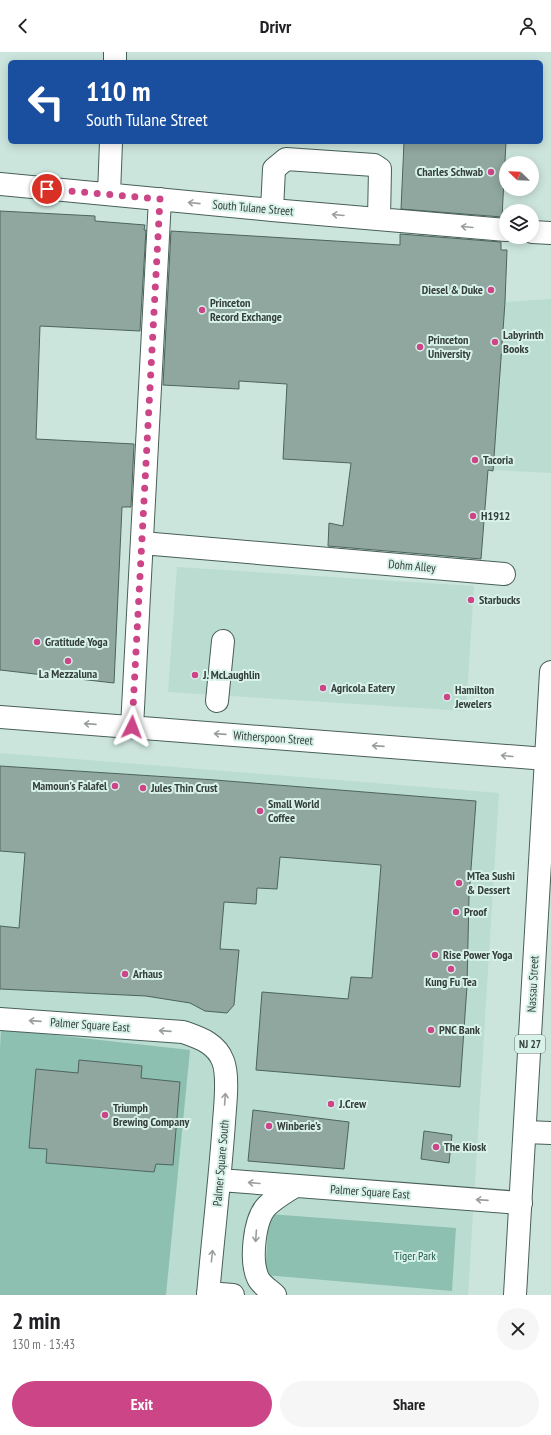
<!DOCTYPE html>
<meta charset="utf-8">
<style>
body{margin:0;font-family:"PT Sans Narrow",sans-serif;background:#f6f6f6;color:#202124;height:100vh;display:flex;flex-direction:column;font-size:15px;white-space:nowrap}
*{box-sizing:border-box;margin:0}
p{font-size:13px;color:#757577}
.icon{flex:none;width:22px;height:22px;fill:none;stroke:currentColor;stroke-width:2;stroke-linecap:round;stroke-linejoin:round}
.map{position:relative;height:1243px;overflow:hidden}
.sheet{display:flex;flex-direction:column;background:#fff;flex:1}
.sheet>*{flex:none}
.banner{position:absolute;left:8px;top:8px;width:535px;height:84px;border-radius:6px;box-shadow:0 2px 10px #0003;background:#1a4fa0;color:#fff;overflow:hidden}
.needle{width:26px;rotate:293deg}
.tools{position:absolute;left:499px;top:104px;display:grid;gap:8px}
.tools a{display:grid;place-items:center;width:40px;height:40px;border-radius:50%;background:#fff;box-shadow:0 2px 10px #0003;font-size:20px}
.pin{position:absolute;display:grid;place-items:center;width:34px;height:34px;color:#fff;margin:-17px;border:2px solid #fff;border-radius:50%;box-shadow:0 1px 4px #0007}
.me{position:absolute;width:44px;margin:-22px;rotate:3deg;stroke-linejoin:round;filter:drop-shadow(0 0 3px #0008)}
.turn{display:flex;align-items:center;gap:14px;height:84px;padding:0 12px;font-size:18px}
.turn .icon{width:52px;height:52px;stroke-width:2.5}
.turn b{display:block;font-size:28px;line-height:34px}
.round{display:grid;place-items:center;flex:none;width:42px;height:42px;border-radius:21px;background:#f6f6f6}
.overview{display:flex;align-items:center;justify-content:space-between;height:68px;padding:0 12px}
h1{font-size:24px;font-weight:800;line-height:30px}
.action{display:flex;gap:8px;margin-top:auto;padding:8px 12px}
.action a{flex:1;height:46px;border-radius:24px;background:#cc4687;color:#fff;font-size:16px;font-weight:800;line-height:46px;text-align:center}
.action a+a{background:#f6f6f6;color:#202124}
header{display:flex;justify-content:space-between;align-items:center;height:52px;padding:0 12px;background:#fff;font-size:18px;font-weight:800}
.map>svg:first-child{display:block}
</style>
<header><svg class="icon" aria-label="back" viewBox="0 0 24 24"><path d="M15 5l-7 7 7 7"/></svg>Drivr<svg class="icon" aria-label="person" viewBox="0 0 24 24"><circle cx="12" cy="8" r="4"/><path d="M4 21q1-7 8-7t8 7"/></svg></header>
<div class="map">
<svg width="551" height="1243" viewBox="0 0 551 1243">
<rect width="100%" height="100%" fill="#cbe5dd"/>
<path fill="#badcd1" d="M292,244L505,250L551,247V421L283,407Z
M177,515L474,534L466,659L168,640Z
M0,701L499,741L468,1243H0Z"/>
<path fill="#8ec0b1" d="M1,977L190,998L166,1243H0V997Z
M269,1162L456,1176L452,1239L265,1223Z"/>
<path fill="#8fa79f" stroke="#4d645d" d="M404,90H506L502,165L401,157Z
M0,159L95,164V169L145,173L144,178H146L140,279L40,274L36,387L134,392L131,455H122L114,631L0,618Z
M171,179L400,193V182L501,190V198H507L505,250L493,419L488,418L481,507L328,494L329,471L343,474L351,411L283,407L287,332L239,329V337L163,333Z
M0,714L215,728L476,749L469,844L467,934L460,1035L256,1018L262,940L348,947L351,925L372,926L381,813L280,805L277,837L257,836L256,852L224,850L220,897L239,898L234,953L227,961L205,959L190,951L146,944L0,937V874L19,876L25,801L0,799Z
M79,1008L142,1014L141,1026L180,1030L173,1113L156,1112L154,1120L46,1111L47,1097L29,1096L36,1017L78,1021Z
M253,1058L349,1070L344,1117L248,1109Z
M424,1079L452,1083L449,1111L421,1107Z"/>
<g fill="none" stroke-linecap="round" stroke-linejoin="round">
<g stroke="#485f58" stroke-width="24">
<path id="minor" d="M115,10V0
M0,132L272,158L506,178
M109,142L111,90
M272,158L274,117L286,107L374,113L380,117L379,167
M532,180L551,181
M142,491L504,522
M217,649L223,589
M0,665L546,707
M132,675L160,147
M0,967L183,980C200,986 216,991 223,1009C229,1024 225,1054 224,1070C220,1128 213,1185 208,1243
M525,1080L551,1081
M220,1128L521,1151
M208,1241L233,1243
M275,1243C270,1238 261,1233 258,1226C250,1209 254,1167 267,1154C275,1146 286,1140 295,1134"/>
</g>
<g stroke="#485f58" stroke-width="24">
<path id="major" d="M515,1243L551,620"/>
</g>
<use href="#minor" stroke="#fff" stroke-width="22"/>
<use href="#major" stroke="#fff" stroke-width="22"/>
</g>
<defs><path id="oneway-shaft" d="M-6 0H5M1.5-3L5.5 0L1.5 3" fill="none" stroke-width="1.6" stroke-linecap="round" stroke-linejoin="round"/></defs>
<g stroke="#9a9f9e">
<use href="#oneway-shaft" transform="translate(194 151) rotate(-174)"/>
<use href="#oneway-shaft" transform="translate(338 163) rotate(-175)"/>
<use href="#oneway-shaft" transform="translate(467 175) rotate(-175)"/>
<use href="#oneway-shaft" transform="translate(90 672) rotate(-176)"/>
<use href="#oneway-shaft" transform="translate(220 682) rotate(-176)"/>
<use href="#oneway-shaft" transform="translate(378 694) rotate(-176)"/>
<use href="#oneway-shaft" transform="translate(507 704) rotate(-175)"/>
<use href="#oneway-shaft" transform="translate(35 969) rotate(-176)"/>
<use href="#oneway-shaft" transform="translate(165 979) rotate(-176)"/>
<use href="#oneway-shaft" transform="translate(225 1047) rotate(-86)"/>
<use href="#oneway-shaft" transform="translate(254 1131) rotate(-175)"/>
<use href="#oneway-shaft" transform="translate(482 1148) rotate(-176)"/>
<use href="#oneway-shaft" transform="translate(256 1184) rotate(94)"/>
<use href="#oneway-shaft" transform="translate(212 1204) rotate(-84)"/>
</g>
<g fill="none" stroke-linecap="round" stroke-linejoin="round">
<path stroke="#cc4687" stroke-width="7" stroke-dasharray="0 12.6" d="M47,137L160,147L132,675"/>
</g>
<g fill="#cc4687" stroke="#d8f2ea" stroke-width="1.5">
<circle cx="491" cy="120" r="4"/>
<circle cx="491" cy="238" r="4"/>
<circle cx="202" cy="258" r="4"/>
<circle cx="495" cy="290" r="4"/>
<circle cx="420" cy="295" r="4"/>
<circle cx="475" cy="408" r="4"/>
<circle cx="473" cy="464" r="4"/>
<circle cx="471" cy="548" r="4"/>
<circle cx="37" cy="590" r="4"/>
<circle cx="68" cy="609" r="4"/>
<circle cx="195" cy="623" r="4"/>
<circle cx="323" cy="636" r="4"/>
<circle cx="447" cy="645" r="4"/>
<circle cx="115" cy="734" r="4"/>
<circle cx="143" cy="736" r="4"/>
<circle cx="260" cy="759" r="4"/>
<circle cx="459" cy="831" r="4"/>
<circle cx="456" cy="860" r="4"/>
<circle cx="435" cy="903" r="4"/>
<circle cx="451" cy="917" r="4"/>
<circle cx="125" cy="922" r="4"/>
<circle cx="431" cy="978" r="4"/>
<circle cx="331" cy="1052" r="4"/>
<circle cx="105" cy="1063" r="4"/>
<circle cx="269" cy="1074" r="4"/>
<circle cx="436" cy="1095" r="4"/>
</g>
<g text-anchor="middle" stroke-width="4" stroke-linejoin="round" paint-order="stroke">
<rect fill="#d8f2ea" stroke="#667570" stroke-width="1" x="515" y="983" width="30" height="18" rx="3"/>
<g font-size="11" font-weight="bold" fill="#353f3c">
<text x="530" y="996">NJ 27</text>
</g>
<g font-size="12" font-weight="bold" fill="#353f3c" stroke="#d8f2ea" text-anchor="start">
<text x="483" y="124" text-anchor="end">Charles Schwab</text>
<text x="483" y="242" text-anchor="end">Diesel &amp; Duke</text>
<text x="210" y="255">Princeton<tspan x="210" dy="14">Record Exchange</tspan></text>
<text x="503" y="287">Labyrinth<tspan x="503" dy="14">Books</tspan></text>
<text x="428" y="292">Princeton<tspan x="428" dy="14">University</tspan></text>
<text x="483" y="412">Tacoria</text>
<text x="481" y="468">H1912</text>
<text x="479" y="552">Starbucks</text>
<text x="45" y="594">Gratitude Yoga</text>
<text x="68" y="626" text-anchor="middle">La Mezzaluna</text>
<text x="203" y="627">J. McLaughlin</text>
<text x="331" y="640">Agricola Eatery</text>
<text x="455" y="642">Hamilton<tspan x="455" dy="14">Jewelers</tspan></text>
<text x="107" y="738" text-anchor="end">Mamoun's Falafel</text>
<text x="151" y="740">Jules Thin Crust</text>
<text x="268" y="756">Small World<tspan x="268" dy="14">Coffee</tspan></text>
<text x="467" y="828">MTea Sushi<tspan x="467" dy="14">&amp; Dessert</tspan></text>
<text x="464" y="864">Proof</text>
<text x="443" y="907">Rise Power Yoga</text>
<text x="133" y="926">Arhaus</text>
<text x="451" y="934" text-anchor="middle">Kung Fu Tea</text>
<text x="439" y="982">PNC Bank</text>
<text x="339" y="1056">J.Crew</text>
<text x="113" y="1060">Triumph<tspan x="113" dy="14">Brewing Company</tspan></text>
<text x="277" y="1078">Winberie's</text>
<text x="444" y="1099">The Kiosk</text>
</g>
<g font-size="12" fill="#353f3c" stroke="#d8f2ea">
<text transform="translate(253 156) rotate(5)" y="4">South Tulane Street</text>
<text transform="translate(412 514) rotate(5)" y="4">Dohm Alley</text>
<text transform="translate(273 686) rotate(4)" y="4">Witherspoon Street</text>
<text transform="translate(533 932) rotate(-87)" y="4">Nassau Street</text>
<text transform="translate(90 973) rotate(4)" y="4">Palmer Square East</text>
<text transform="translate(221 1111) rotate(-85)" y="4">Palmer Square South</text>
<text transform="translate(370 1140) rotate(4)" y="4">Palmer Square East</text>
</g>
<g font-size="12" fill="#23594b" stroke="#d8f2ea">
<text x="415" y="1208">Tiger Park</text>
</g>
</g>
</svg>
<div class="tools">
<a><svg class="needle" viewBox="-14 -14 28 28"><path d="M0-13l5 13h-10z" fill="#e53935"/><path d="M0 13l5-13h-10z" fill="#757577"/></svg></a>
<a><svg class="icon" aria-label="layers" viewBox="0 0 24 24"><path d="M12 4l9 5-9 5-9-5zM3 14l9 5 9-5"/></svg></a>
</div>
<div class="pin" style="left:47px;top:137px;background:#d93025"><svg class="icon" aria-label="arrive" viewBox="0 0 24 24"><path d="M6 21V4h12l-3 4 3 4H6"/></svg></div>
<svg class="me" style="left:132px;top:675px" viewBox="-20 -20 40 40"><path d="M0-17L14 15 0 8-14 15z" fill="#cc4687" stroke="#fff" stroke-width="4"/></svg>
<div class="banner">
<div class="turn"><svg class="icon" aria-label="left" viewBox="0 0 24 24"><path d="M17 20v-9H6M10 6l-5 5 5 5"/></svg><div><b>110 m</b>South Tulane Street</div></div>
</div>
</div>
<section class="sheet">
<div class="overview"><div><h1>2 min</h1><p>130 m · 13:43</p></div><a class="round"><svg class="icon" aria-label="close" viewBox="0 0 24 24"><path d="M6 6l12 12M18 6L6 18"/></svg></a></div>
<div class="action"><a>Exit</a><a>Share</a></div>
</section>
